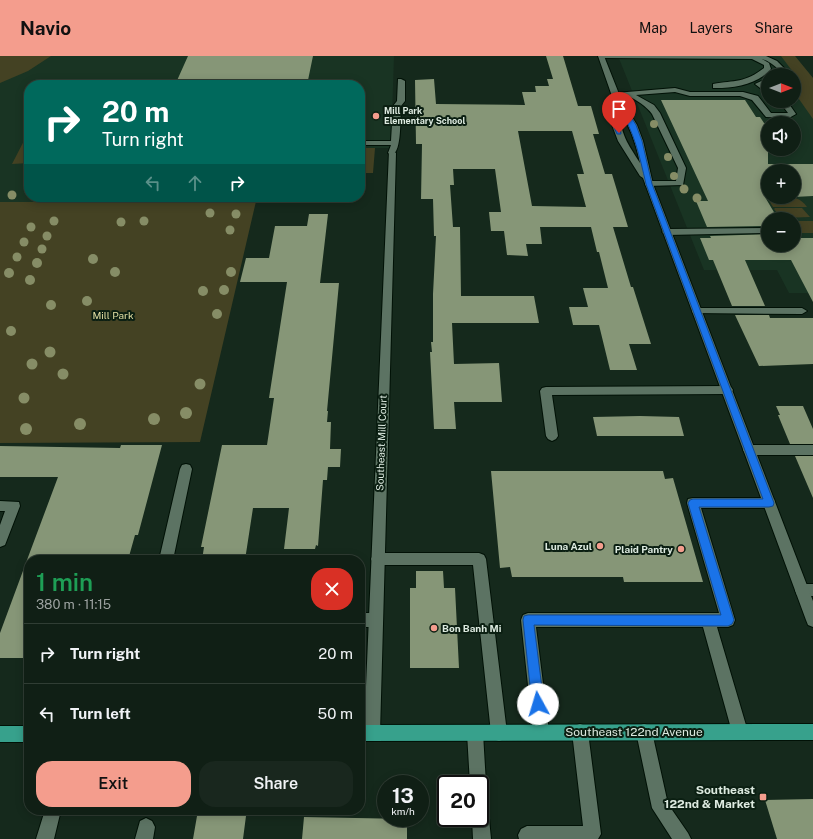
<!DOCTYPE html>
<meta charset="utf-8">
<style>
body{margin:0;font-family:"Public Sans",sans-serif;background:#19271e;color:#f1f3f6;height:100vh;display:flex;flex-direction:column;font-size:15px;white-space:nowrap}
*{box-sizing:border-box;margin:0}
p{font-size:13px;color:#9ca2a0}
.icon{flex:none;width:22px;height:22px;fill:none;stroke:currentColor;stroke-width:2;stroke-linecap:round;stroke-linejoin:round}
.map{position:relative;flex:1;overflow:hidden}
.details{position:absolute;left:24px;top:499px;width:341px;height:260px;display:flex;flex-direction:column;background:#101f15;border-radius:16px;box-shadow:0 2px 10px #0003,0 0 0 1px #303d34}
.details>*{flex:none}
.banner{position:absolute;left:24px;top:24px;width:341px;height:122px;border-radius:16px;box-shadow:0 2px 10px #0003,0 0 0 1px #303d34;background:#00695c;color:#fff;overflow:hidden}
.needle{width:26px;rotate:90deg}
.controls{position:absolute;left:761px;top:12px;display:grid;gap:8px}
.controls a{display:grid;place-items:center;width:40px;height:40px;border-radius:50%;background:#101f15;box-shadow:0 2px 10px #0003,0 0 0 1px #303d34;font-size:20px}
.speed{position:absolute;left:377px;top:719px;display:flex;gap:8px;font-size:20px;font-weight:700;text-align:center}
.speed>*{display:grid;place-content:center;width:52px;height:52px;border-radius:50%;background:#101f15;box-shadow:0 2px 10px #0003,0 0 0 1px #303d34;line-height:1}
.speed small{font-size:10px;font-weight:400}
.speed .limit{border:2px solid #111;border-radius:6px;background:#fff;color:#111}
.pin{position:absolute;display:grid;place-items:center;width:34px;height:34px;color:#fff;margin:-41px -17px;border-radius:50% 50% 50% 0;rotate:-45deg;box-shadow:0 0 4px #0007}
.pin .icon{rotate:45deg}
.me{position:absolute;width:44px;margin:-22px;rotate:354deg;stroke-linejoin:round;filter:drop-shadow(0 0 3px #0008)}
.turn{display:flex;align-items:center;gap:14px;height:84px;padding:0 12px;font-size:18px}
.turn .icon{width:52px;height:52px;stroke-width:2.5}
.turn b{display:block;font-size:28px;line-height:34px}
.lanes{display:flex;align-items:center;height:38px;padding:0 12px;background:#0003;justify-content:center;gap:20px;direction:ltr}
.lanes .off{opacity:.35}
.round{display:grid;place-items:center;flex:none;width:42px;height:42px;border-radius:16px;background:#19271e}
.summary{display:flex;align-items:center;justify-content:space-between;height:68px;padding:0 12px}
h1{font-size:24px;font-weight:600;line-height:30px;color:#1e9e55}
.action{display:flex;gap:8px;margin-top:auto;padding:8px 12px}
.action a{flex:1;height:46px;border-radius:16px;background:#f49d8d;color:#111;font-size:16px;font-weight:600;line-height:46px;text-align:center}
.action a+a{background:#19271e;color:#f1f3f6}
ul{padding:0;list-style:none}
li{display:flex;align-items:center;gap:12px;height:60px;padding:0 12px;border-top:1px solid #303d34}
li div{flex:1}
li b{display:block;font-size:15px}
li em{font-style:normal}
header{display:flex;align-items:center;gap:24px;box-sizing:border-box;height:56px;padding:0 20px;background:#f49d8d;color:#111}
header strong{font-size:19px}
nav{display:flex;gap:22px;margin-inline-start:auto;font-size:14px}
.map>svg:first-child{display:block}
</style>
<header>
<strong>Navio</strong>
<nav><a>Map</a><a>Layers</a><a>Share</a></nav>
</header>
<div class="map">
<svg width="813" height="783" viewBox="0 0 813 783">
<rect width="100%" height="100%" fill="#15291c"/>
<path fill="#193423" fill-rule="evenodd" d="M0,0H394L391,92H360V29H29V141H133L130,146H0Z
M618,0H795L813,22V237H789L777,214H704ZM768,19H794V45H768ZM768,67H794V93H768ZM768,115H794V141H768ZM768,163H794V189H768Z"/>
<path fill="#444223" d="M0,0H51L28,15L0,27Z
M781,0H795L813,22V63L794,36V33L799,24Z
M50,25H108L106,29H48Z
M27,79H29V107L12,108Z
M360,92H375L373,117H360Z
M133,141H257L200,386L0,387V146H130Z
M767,141C782,141 798,137 807,151H773Z
M775,152H802L810,161L781,162L774,153Z
M794,165H813V177H794Z"/>
<path fill="#869677" fill-rule="evenodd" d="M188,0H313L307,29H175Z
M546,0H563L578,50H591L599,78H593L605,118H612L628,171H613L631,231H633L651,288H629L637,314H610L599,269H573L569,251H588L583,232H608L599,196H597L591,171H540L542,188H526L528,200L507,199L504,175H491L489,156H501L495,113H453L454,129H450L453,171H460L461,240H534L539,267H452L454,308L499,307L502,346H454L456,373H434L430,296H432L431,286H433V238L436,180H434L433,143H421L422,88H416L415,24L434,23L436,48L525,49L522,36H536L535,30H549L547,23H553ZM518,75H572L584,118H577L586,151L532,150Z
M661,44H745L756,61H760L764,67H768V108H813V140L794,141V115H768V141H765L778,163H768V172L764,170L707,171L696,145H708Z
M309,158H328L320,227H339L327,355H328L327,366H331L330,393H341L340,411H328L327,424H323L318,490L316,489L315,493H284L289,452H253L245,504H202L204,491H201L222,389H267L274,342H269L287,226H240L246,202H269L275,170H307Z
M768,178V189H794V182H813V246L791,204H745L765,250H732L713,204H709L700,182H711L710,180Z
M735,259H769L770,262H813V308L759,310Z
M776,350H803L813,373V388H790L778,359H780Z
M640,360L679,361L684,380H597L593,361Z
M121,389H162L138,479H135L128,504H27L58,421H0V390L120,392Z
M795,400H813V442Z
M491,415H663L665,423L673,422L703,526H624L623,521H512L510,511L500,512Z
M27,504L29,505V602H0V577Z
M416,515H443L444,532H455L459,612H410V532H416Z
M813,743V783H777L765,744Z
M197,760H246L243,783H193Z
M304,761L407,763V783H302Z"/>
<g fill="none" stroke-linecap="round" stroke-linejoin="round">
<g stroke="#011106" stroke-width="2">
<path id="lane" d="M598,0H766L777,5L786,14L785,19H777L779,14C774,9 769,5 762,3L769,7L771,13C758,28 735,32 716,32H713V28C735,24 745,27 764,12V9L752,3L601,2Z
M768,22V27L764,29L768,32V38L755,28Z
M398,23H401L405,25V45L401,50C400,61 402,96 392,99L388,97L391,89H360V85H391L393,50L397,45Z
M675,32L690,36H743L758,40L771,57H788L779,45H787L796,58L789,62L766,61L752,44L740,40H690L675,36L636,39L654,49L660,57L686,112L683,129L646,130L645,128L646,126L649,125H676L678,112L652,58C647,51 636,43 627,40C622,39 616,43 611,39L615,37Z
M764,172L768,174L767,177L667,179L662,176L667,173Z
M697,252H802L807,255L802,258L693,257L692,255Z
M727,330L731,331L733,334L731,337L727,338L552,339L558,380L556,383L552,385L548,383L546,380L540,335L542,332L546,331Z
M749,389H813V399H749L745,397L743,394L745,391Z
M186,408L190,409L192,413L173,504H159L180,413L182,409Z
M693,442H769L774,443L775,447L774,451L769,452H701L735,564L733,569L728,571H717L748,676L746,682L740,684L734,682L732,676L703,571H536L549,676L547,682L541,684L535,682L533,676L521,564L523,559L528,557H719L687,447L688,443Z
M0,445L19,446L20,450L5,489L0,491V469L5,455H0Z
M378,497H479L484,499L486,503L507,677L505,683L499,685L493,683L491,677L473,509H378L373,507L371,503L373,499Z
M802,528H813V540H802L797,539L795,534L797,529Z
M360,557H376L381,559L383,564L381,569L376,571H360Z
M580,668L586,670L588,676L601,778L598,783H519L518,779L521,773L527,770H583L572,676L574,670Z
M644,668L650,670L652,676L668,748L688,777L691,783H672L652,752L636,676L638,670Z
M146,762L152,765L155,771L153,783H135L140,765Z"/>
</g>
<g stroke="#011106" stroke-width="2">
<path id="street" d="M389,95H392L396,97L380,677L378,683L372,685L366,683L364,677Z
M475,669L481,671L483,677L486,728L484,734L480,735V728H470L467,677L469,671Z
M480,744L486,746L488,752L491,783H473L472,762H480Z
M45,754H61L54,783H36Z"/>
</g>
<g stroke="#011106" stroke-width="2">
<path id="secondary" d="M598,0H604L621,43L637,69L643,85L653,128L813,545V571L808,569L806,564L643,122L640,120L618,85L612,69L613,43ZM620,55C631,72 636,88 640,107C628,88 620,78 620,55Z"/>
</g>
<g stroke="#011106" stroke-width="2">
<path id="primary" d="M813,668V684L360,685V669Z
M0,670H29V686H0Z"/>
</g>
<use href="#lane" fill="#5c7363" fill-rule="evenodd"/>
<use href="#street" fill="#5c7363" fill-rule="evenodd"/>
<use href="#secondary" fill="#5c7363" fill-rule="evenodd"/>
<use href="#primary" fill="#37a18c" fill-rule="evenodd"/>
</g>
<g fill="#868d66">
<circle cx="654" cy="68" r="4"/>
<circle cx="668" cy="101" r="4"/>
<circle cx="674" cy="120" r="4"/>
<circle cx="684" cy="133" r="4.5"/>
<circle cx="12" cy="139" r="4.5"/>
<circle cx="697" cy="142" r="4.5"/>
<circle cx="210" cy="157" r="4.5"/>
<circle cx="236" cy="158" r="4.5"/>
<circle cx="54" cy="165" r="4.5"/>
<circle cx="144" cy="165" r="4.5"/>
<circle cx="121" cy="166" r="4.5"/>
<circle cx="31" cy="171" r="4.5"/>
<circle cx="230" cy="174" r="4.5"/>
<circle cx="47" cy="180" r="4.5"/>
<circle cx="24" cy="186" r="4.5"/>
<circle cx="42" cy="193" r="4.5"/>
<circle cx="17" cy="201" r="4.5"/>
<circle cx="93" cy="203" r="5"/>
<circle cx="37" cy="207" r="5"/>
<circle cx="115" cy="216" r="5"/>
<circle cx="231" cy="216" r="5"/>
<circle cx="9" cy="217" r="5"/>
<circle cx="30" cy="224" r="5"/>
<circle cx="224" cy="234" r="5"/>
<circle cx="203" cy="235" r="5"/>
<circle cx="87" cy="245" r="5"/>
<circle cx="51" cy="249" r="5"/>
<circle cx="217" cy="258" r="5"/>
<circle cx="11" cy="275" r="5"/>
<circle cx="50" cy="296" r="5.5"/>
<circle cx="32" cy="308" r="5.5"/>
<circle cx="63" cy="318" r="5.5"/>
<circle cx="200" cy="328" r="5.5"/>
<circle cx="24" cy="342" r="5.5"/>
<circle cx="186" cy="357" r="6"/>
<circle cx="154" cy="363" r="6"/>
<circle cx="80" cy="368" r="6"/>
<circle cx="26" cy="373" r="6"/>
</g>
<path fill="#1a73e8" stroke="#114b97" d="M617,41L620,43L636,69L642,85L652,128L774,447L773,450L769,451H699L734,564L732,568L728,570L534,569L544,648L542,652L538,654L534,652L532,648L523,564L524,560L528,559H721L688,447L690,444L693,443H763L646,128C639,98 635,78 619,52V69L621,78H617L613,69L614,43Z"/>
<g fill="#f49d8d" stroke="#0b1f12" stroke-width="1.5">
<circle cx="376" cy="60" r="4"/>
<circle cx="600" cy="490" r="4"/>
<circle cx="681" cy="493" r="4"/>
<circle cx="434" cy="572" r="4"/>
<rect x="759" y="737" width="8" height="8" rx="2"/>
</g>
<g text-anchor="middle" stroke-width="4" stroke-linejoin="round" paint-order="stroke">
<g font-size="9" font-weight="bold" fill="#ddeae0" stroke="#0b1f12" text-anchor="start">
<text x="384" y="58">Mill Park<tspan x="384" dy="10">Elementary School</tspan></text>
</g>
<g font-size="10" fill="#e3dfa3" stroke="#0b1f12">
<text x="113" y="263">Mill Park</text>
</g>
<g font-size="10" fill="#ddeae0" stroke="#0b1f12">
<text transform="translate(381 387) rotate(-88)" y="4">Southeast Mill Court</text>
</g>
<g font-size="10" font-weight="bold" fill="#ddeae0" stroke="#0b1f12" text-anchor="end">
<text x="592" y="494">Luna Azul</text>
<text x="673" y="497">Plaid Pantry</text>
<text x="442" y="576" text-anchor="start">Bon Banh Mi</text>
</g>
<g font-size="12" fill="#ddeae0" stroke="#0b1f12">
<text x="634" y="680">Southeast 122nd Avenue</text>
</g>
<g font-size="12" font-weight="bold" fill="#ddeae0" stroke="#0b1f12" text-anchor="end">
<text x="755" y="738">Southeast<tspan x="755" dy="14">122nd &amp; Market</tspan></text>
</g>
</g>
</svg>
<div class="controls">
<a><svg class="needle" viewBox="-14 -14 28 28"><path d="M0-13l5 13h-10z" fill="#e53935"/><path d="M0 13l5-13h-10z" fill="#9ca2a0"/></svg></a>
<a><svg class="icon" aria-label="sound" viewBox="0 0 24 24"><path d="M4 9h4l5-4v14l-5-4H4zM17 9q2 3 0 6"/></svg></a>
<a>+</a>
<a>−</a>
</div>
<div class="speed"><div>13<small>km/h</small></div><div class="limit">20</div></div>
<div class="pin" style="left:619px;top:77px;background:#d93025"><svg class="icon" aria-label="arrive" viewBox="0 0 24 24"><path d="M6 21V4h12l-3 4 3 4H6"/></svg></div>
<svg class="me" style="left:538px;top:648px" viewBox="-20 -20 40 40"><circle r="19" fill="#fff"/><path d="M0-13L10 11 0 6-10 11z" fill="#1a73e8"/></svg>
<div class="banner">
<div class="turn"><svg class="icon" aria-label="right" viewBox="0 0 24 24"><path d="M7 20v-9h11M14 6l5 5-5 5"/></svg><div><b>20 m</b>Turn right</div></div>
<div class="lanes"><svg class="icon off" aria-label="left" viewBox="0 0 24 24"><path d="M17 20v-9H6M10 6l-5 5 5 5"/></svg><svg class="icon off" aria-label="ahead" viewBox="0 0 24 24"><path d="M12 20V5M6 11l6-6 6 6"/></svg><svg class="icon" aria-label="right" viewBox="0 0 24 24"><path d="M7 20v-9h11M14 6l5 5-5 5"/></svg></div>
</div>
<section class="details">
<div class="summary"><div><h1>1 min</h1><p>380 m · 11:15</p></div><a class="round" style="background:#d93025;color:#fff"><svg class="icon" aria-label="close" viewBox="0 0 24 24"><path d="M6 6l12 12M18 6L6 18"/></svg></a></div>
<ul>
<li><svg class="icon" aria-label="right" viewBox="0 0 24 24"><path d="M7 20v-9h11M14 6l5 5-5 5"/></svg><div><b>Turn right</b></div><em>20 m</em></li>
<li><svg class="icon" aria-label="left" viewBox="0 0 24 24"><path d="M17 20v-9H6M10 6l-5 5 5 5"/></svg><div><b>Turn left</b></div><em>50 m</em></li>
</ul>
<div class="action"><a>Exit</a><a>Share</a></div>
</section>
</div>
